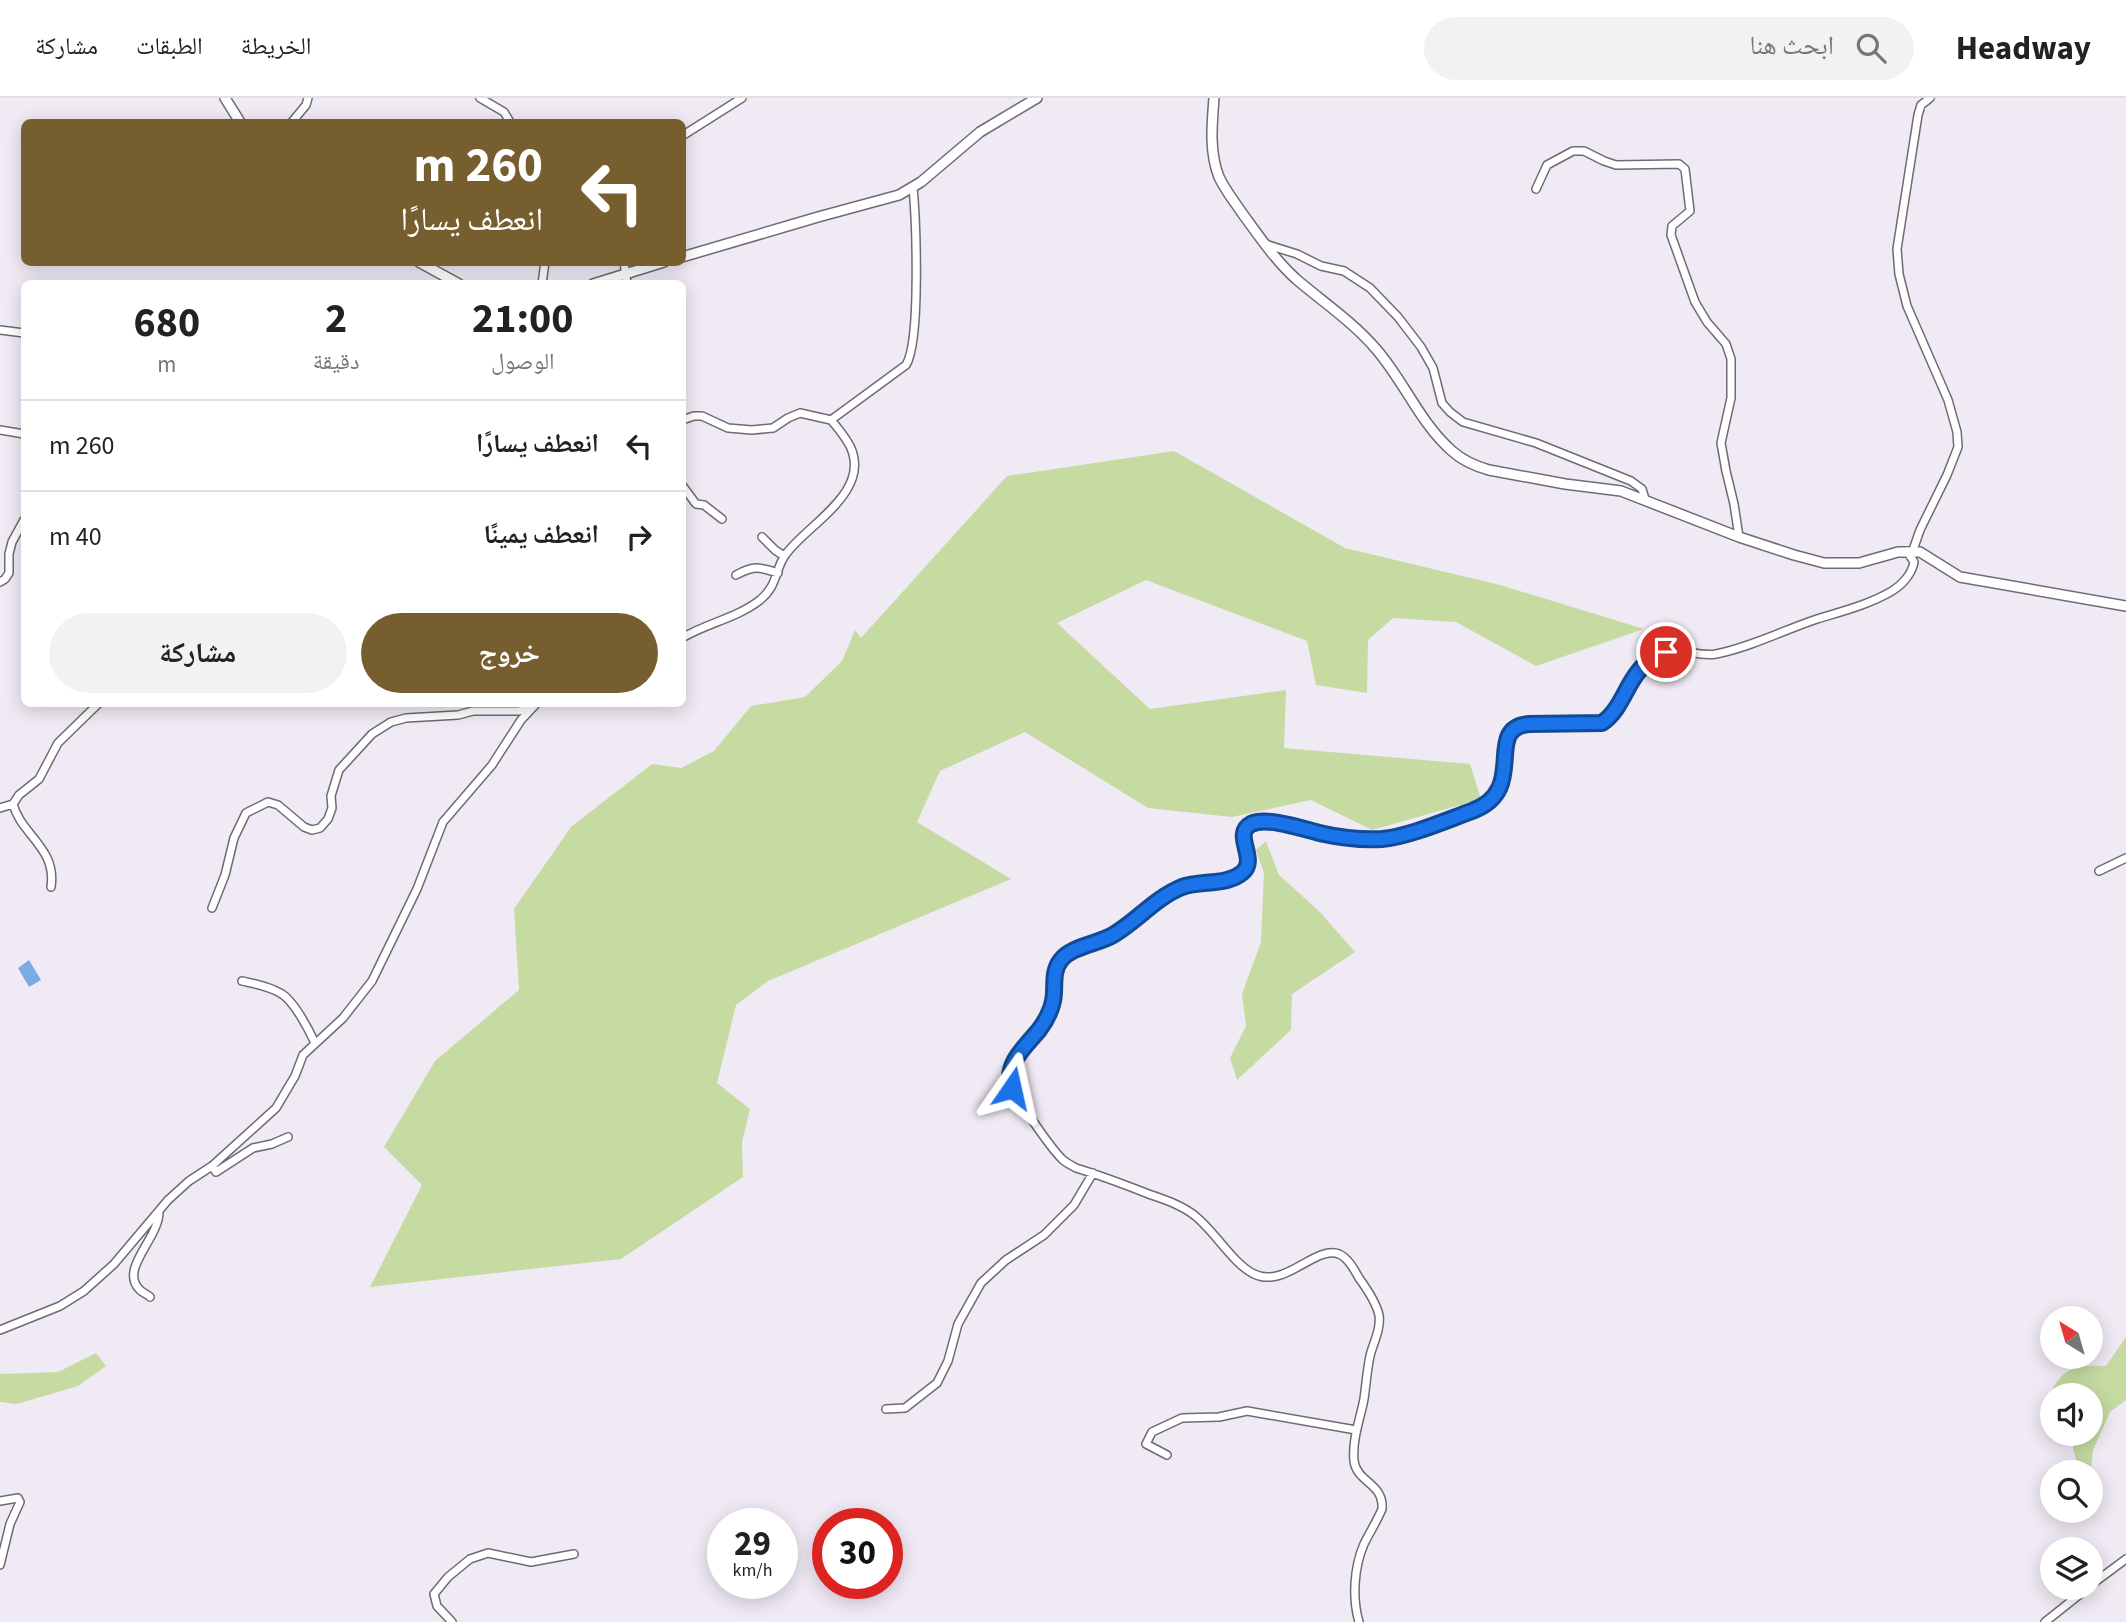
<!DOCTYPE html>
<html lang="ar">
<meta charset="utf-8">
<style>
body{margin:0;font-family:"Source Sans 3","Noto Naskh Arabic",sans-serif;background:#f2f2f2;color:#222;direction:rtl;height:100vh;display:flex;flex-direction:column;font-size:26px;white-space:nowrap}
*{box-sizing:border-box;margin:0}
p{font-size:23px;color:#767676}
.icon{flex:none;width:38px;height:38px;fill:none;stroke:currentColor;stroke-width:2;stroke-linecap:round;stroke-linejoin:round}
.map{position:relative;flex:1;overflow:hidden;direction:ltr}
.panel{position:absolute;left:21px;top:182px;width:665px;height:427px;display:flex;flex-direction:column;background:#fff;border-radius:10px;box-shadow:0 4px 18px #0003;direction:rtl}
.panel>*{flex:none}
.banner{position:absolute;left:21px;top:21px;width:665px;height:147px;border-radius:10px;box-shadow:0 4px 18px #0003;direction:rtl;background:#765e2e;color:#fff;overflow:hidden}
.needle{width:46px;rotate:323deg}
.tools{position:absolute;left:2040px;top:1208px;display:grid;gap:14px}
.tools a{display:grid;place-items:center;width:63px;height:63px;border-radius:50%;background:#fff;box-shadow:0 4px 18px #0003;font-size:35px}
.speed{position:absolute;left:707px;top:1410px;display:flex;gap:14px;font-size:35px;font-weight:700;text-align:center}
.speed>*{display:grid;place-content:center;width:91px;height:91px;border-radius:50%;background:#fff;box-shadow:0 4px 18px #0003;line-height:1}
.speed small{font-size:18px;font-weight:400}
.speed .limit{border:10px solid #d22;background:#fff;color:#111}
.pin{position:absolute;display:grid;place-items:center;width:60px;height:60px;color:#fff;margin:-30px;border:4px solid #fff;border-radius:50%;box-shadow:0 2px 7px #0007}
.me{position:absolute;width:77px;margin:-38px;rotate:11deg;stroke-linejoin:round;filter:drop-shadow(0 0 5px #0008)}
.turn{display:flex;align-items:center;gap:24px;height:147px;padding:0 28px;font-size:32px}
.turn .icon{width:91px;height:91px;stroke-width:2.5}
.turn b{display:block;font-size:49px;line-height:60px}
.eta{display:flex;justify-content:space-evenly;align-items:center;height:119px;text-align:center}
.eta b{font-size:42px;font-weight:700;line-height:49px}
.primary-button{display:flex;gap:14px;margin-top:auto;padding:14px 28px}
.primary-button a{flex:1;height:80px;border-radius:42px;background:#765e2e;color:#fff;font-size:28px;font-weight:700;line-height:80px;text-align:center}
.primary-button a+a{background:#f2f2f2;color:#222}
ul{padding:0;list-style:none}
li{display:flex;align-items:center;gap:21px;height:91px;padding:0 28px;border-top:2px solid #e0e0e0}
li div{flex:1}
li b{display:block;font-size:26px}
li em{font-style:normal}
header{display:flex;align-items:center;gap:42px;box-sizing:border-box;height:98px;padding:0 35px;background:#fff;border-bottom:2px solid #e0e0e0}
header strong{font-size:33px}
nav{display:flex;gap:38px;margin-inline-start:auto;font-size:24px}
.search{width:490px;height:63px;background:#f2f2f2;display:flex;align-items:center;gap:18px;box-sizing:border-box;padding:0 24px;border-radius:38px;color:#767676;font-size:26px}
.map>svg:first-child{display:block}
</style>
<header>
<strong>Headway</strong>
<div class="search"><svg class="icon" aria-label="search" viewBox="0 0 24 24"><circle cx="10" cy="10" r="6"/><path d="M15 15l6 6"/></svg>ابحث هنا</div>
<nav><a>الخريطة</a><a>الطبقات</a><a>مشاركة</a></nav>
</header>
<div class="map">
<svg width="2126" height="1524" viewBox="0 0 2126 1524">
<rect width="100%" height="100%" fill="#f0eaf4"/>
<path fill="#c6dba2" d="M1174,353L1345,450L1500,487L1644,531L1536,568L1456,524L1393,520L1368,542L1367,595L1316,587L1307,543L1146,482L1057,525L1150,611L1286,592L1284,650L1470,666L1481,701L1372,732L1311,702L1232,719L1148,710L1025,634L940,673L917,724L1011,781L768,883L736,907L717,985L750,1011L742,1044L743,1079L621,1161L370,1189L422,1087L384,1049L435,963L519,892L514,811L571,729L652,666L681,670L714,653L751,608L805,599L842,563L855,532L861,540L1007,378Z
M1266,743L1279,777L1320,814L1355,854L1292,896L1291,932L1237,982L1230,960L1246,928L1242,896L1261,844L1264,775L1256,752Z
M2126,1239V1302L2110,1314L2093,1352L2091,1371L2077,1366L2073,1350L2076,1335H2091V1297H2065L2053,1290C2065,1267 2083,1267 2106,1268Z
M96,1255L106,1268L78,1288L17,1306L0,1304V1276L58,1274Z"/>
<path fill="#7aace4" d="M29,862L41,882L29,889L18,870Z"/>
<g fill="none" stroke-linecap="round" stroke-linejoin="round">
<g stroke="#6f6a73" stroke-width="10">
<path id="minor" d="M480,0L504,14L510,24
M292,24L306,7L308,0
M682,38L742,0
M1536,91L1547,67L1573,53H1584L1604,63L1616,67L1679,66L1685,71L1690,113L1672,128L1671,137L1695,204L1707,224L1726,246L1731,261V300L1721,345L1726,373L1734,406L1739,439
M1265,146L1297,156L1321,168L1344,173L1370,190L1398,219L1421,249L1433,270L1442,305L1450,314L1463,324L1536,345L1631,383L1642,391L1645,401
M624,164L627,186
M542,186L545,164
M0,232L24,235
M682,322L694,318H702L728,330L752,332L773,330L788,320L800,315L831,322L906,267C921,243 916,122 913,89
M0,332L24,336
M682,387L696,406L704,407L722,421
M762,439L775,452L784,458
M1913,452L1920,432L1947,377L1958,349L1957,334L1948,302L1907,208L1899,176L1897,151L1918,17L1921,7L1930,0
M736,477C754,467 759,469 778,475
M0,484L5,481L9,475V456L12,444L24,422
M682,540C707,525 737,520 760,502C779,486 774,472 786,456C808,426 872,394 850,348C845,339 838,330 831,322
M0,710L13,706
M2099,773L2126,760
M51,789C57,750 21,737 13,706L19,697L39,681L58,645L98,606
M212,810L225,777L234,740L246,715L268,704L278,707L304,729L312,732L320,730L328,721L332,710L331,698L339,672L372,636L391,624L406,620L458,617L473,613H519L531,609
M242,883C255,886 268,888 280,895C293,901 309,932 315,945
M212,1068L216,1074L253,1050L272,1046L288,1039
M150,1199C147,1196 143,1195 140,1192C118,1171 160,1140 159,1113
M0,1232L60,1208L84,1193L114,1166L168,1102L189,1083L212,1068L276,1010L295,978L303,957L343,920L372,883L417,791L443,724L492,667L521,622L536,606
M886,1311L905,1310L937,1285L948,1263L958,1226L981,1185L1006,1162L1044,1137L1074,1107L1093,1075
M1167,1357L1146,1346L1152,1334L1182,1320L1219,1319L1247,1313L1356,1332
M0,1403L18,1400L20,1404L10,1426L0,1467
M2091,1487L2126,1461
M452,1524L437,1508L434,1496L448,1479L470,1461L488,1455L531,1464L574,1456
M1359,1524C1352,1500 1354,1469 1364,1446C1370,1434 1377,1423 1382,1411C1384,1385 1357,1385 1354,1363C1352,1341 1360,1322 1364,1301C1366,1287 1367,1272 1370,1258C1373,1245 1381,1232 1379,1217C1376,1204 1367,1191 1359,1180C1354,1171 1348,1160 1339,1156C1315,1147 1285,1191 1254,1176C1233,1166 1214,1132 1194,1117C1180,1106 1162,1101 1146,1095C1123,1086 1099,1077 1076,1070C1071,1067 1066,1065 1062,1061C1052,1051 1007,990 1009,977C1013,953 1041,933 1051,910C1058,893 1049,868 1067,856C1080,848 1098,846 1111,838C1136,824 1154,801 1181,790C1199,782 1226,788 1242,775C1258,761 1235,741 1250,727C1279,718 1311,735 1340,739C1353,741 1369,742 1382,741C1407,738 1450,721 1474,712C1524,693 1490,641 1516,628C1532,620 1581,628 1602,625C1628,607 1627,574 1659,557C1681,546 1695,560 1716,556C1751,549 1784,532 1817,521C1843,513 1868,507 1892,493C1902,487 1912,476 1914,464L1907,453
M2045,1524L2089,1489"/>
</g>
<g stroke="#6f6a73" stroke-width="12">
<path id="tertiary" d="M225,0L240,24
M1214,0C1212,26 1209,54 1219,79C1225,92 1234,103 1242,115C1259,138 1275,162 1296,181C1323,204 1353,224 1376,251C1404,283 1420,325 1452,353C1463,363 1475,368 1489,372L1565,386L1621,393L1739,439L1794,457L1824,465H1859L1898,454H1920L1960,479L2126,508
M682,159L818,119L899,97L921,84L980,34L1037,0
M419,164L459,186
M593,186L664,164"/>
</g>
<use href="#minor" stroke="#fff" stroke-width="7"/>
<use href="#tertiary" stroke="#fff" stroke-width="9"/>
</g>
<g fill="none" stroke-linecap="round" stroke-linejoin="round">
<g stroke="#114b97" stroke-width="18">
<path id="route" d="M1012,990C1003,967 1026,948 1039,932C1045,924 1051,913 1053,903C1056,890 1051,874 1061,862C1072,848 1098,846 1113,837C1137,823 1155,800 1182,789C1201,782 1227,788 1243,774C1258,761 1232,736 1251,726C1268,718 1306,732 1324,736C1342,740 1363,742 1382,741C1408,739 1447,722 1472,713C1530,692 1482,630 1529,626L1602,625C1620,613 1625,590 1638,574C1645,564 1656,559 1666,554"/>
</g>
<use href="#route" stroke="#1a73e8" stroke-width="12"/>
</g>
</svg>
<div class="tools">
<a><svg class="needle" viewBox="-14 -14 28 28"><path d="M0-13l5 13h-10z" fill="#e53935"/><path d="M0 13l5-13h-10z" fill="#767676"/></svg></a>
<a><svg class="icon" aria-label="sound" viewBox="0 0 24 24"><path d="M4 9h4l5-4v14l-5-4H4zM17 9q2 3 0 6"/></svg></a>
<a><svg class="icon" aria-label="search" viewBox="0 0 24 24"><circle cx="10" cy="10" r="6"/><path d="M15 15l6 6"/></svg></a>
<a><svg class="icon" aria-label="layers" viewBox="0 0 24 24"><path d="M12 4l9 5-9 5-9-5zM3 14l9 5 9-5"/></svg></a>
</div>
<div class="speed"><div>29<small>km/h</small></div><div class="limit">30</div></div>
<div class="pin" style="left:1666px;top:554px;background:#d93025"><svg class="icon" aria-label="arrive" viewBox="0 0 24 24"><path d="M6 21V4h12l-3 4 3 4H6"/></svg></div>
<svg class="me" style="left:1012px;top:990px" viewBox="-20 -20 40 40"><path d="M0-17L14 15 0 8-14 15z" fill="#1a73e8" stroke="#fff" stroke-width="4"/></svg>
<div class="banner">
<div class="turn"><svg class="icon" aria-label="left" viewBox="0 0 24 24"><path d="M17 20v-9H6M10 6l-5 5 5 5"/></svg><div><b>260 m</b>انعطف يسارًا</div></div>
</div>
<section class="panel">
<div class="eta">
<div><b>21:00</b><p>الوصول</p></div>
<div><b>2</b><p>دقيقة</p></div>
<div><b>680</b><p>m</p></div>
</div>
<ul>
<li><svg class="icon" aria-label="left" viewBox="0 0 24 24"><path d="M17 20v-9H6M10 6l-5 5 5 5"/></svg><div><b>انعطف يسارًا</b></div><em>260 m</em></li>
<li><svg class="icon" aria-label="right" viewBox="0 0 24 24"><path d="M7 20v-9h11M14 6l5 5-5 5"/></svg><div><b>انعطف يمينًا</b></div><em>40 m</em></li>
</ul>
<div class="primary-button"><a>خروج</a><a>مشاركة</a></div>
</section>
</div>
